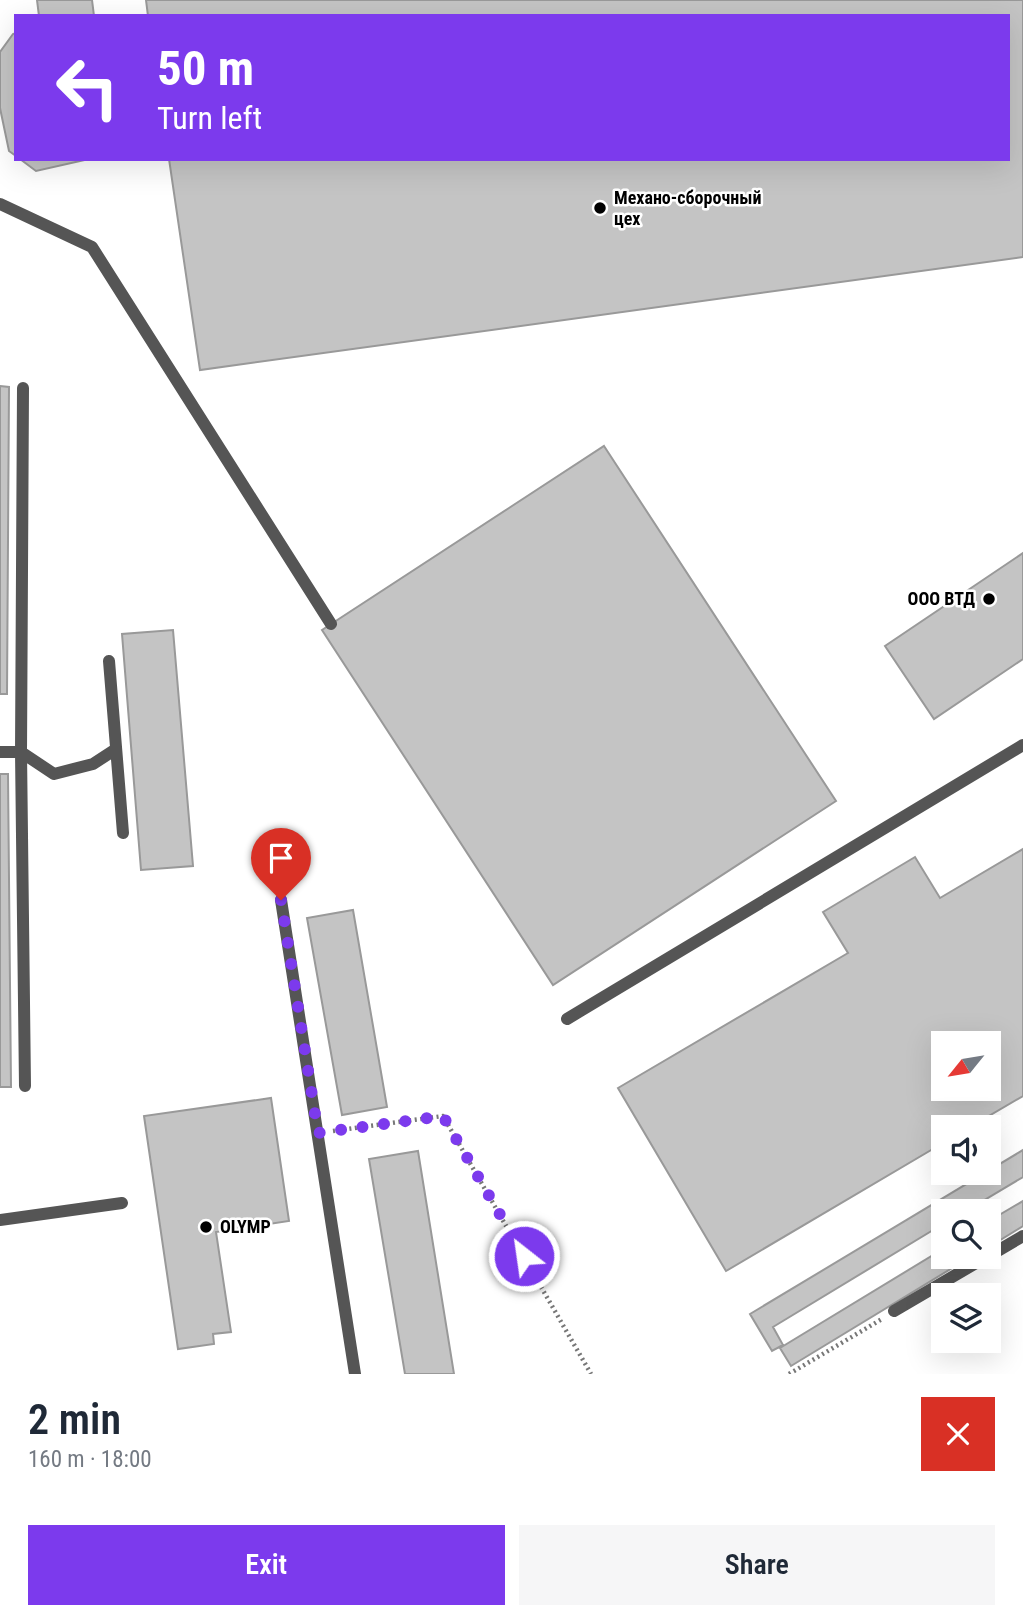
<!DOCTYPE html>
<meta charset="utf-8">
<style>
body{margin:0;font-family:"Roboto Condensed",sans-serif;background:#f6f6f7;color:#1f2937;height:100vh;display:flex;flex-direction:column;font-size:26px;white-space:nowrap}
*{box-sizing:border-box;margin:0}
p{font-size:23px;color:#747a83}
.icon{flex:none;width:38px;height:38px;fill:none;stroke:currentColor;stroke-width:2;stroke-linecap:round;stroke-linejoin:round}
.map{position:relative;height:1374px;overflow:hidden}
.sheet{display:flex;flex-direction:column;background:#fff;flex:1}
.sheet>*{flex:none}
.hud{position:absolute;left:14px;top:14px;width:996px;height:147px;border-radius:0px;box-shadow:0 7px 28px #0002;background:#7c3aed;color:#fff;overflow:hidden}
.needle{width:46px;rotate:240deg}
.fabs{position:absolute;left:931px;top:1031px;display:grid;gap:14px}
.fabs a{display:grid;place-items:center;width:70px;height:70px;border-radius:0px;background:#fff;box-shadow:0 7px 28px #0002;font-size:35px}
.pin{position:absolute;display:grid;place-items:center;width:60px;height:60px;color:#fff;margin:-72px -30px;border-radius:50% 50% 50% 0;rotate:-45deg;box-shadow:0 0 7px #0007}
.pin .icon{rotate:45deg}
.me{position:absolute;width:77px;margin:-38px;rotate:330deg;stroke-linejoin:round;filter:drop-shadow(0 0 5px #0008)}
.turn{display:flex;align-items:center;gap:24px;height:147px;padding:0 28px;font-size:32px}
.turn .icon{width:91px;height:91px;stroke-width:2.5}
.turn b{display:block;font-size:49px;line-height:60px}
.round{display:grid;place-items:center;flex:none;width:74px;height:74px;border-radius:0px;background:#f6f6f7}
.head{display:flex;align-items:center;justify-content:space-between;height:119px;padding:0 28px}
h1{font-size:42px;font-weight:600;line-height:52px}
.action{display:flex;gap:14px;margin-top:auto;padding:14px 28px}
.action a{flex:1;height:80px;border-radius:0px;background:#7c3aed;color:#fff;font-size:28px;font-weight:600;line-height:80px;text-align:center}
.action a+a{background:#f6f6f7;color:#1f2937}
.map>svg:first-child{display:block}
</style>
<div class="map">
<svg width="1023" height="1374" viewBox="0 0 1023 1374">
<rect width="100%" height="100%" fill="#fff"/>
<path fill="#c4c4c4" stroke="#999" stroke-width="2" fill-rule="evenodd" d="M37,0H92L94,16H39Z
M146,0H1023V257L200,370L169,159H1008V16H148Z
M16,33V156L9,151L0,108V52L13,34Z
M20,159H89L36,171Z
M0,386L9,387L7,694H0Z
M604,446L836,801L553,985L322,630Z
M1023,553V659L934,719L885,646Z
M173,630L193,866L141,870L122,634Z
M0,774H8L11,1087H0Z
M1023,849V1096L970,1127H943V1143L726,1271L618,1088L848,953L823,912L915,857L940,898ZM943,1043H989V1088H943Z
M353,910L387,1107L342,1115L307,918Z
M271,1098L289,1221L216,1232L231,1332L213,1334L214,1344L178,1349L144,1116Z
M1023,1150V1177L966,1211H943V1224L773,1327L783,1345L772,1351L750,1314Z
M418,1151L454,1374H405L369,1159Z
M1023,1201V1226L989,1247V1221Z
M943,1249V1256H972L791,1366L780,1348Z"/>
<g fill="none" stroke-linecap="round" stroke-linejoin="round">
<path stroke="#777" stroke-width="4.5" stroke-dasharray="2 3.5" stroke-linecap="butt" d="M333,1131L443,1116L591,1374
M789,1374L882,1319"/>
<path stroke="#555" stroke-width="12" d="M0,204L92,247L331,624
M23,388L21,752L25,1086
M109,661L123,833
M0,752H21L54,774L93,764L116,749
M281,900L355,1374
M567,1019L1023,745
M0,1220L122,1203
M989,1256L1023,1236
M894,1311L988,1256"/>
</g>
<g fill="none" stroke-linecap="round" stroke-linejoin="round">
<path stroke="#7c3aed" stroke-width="12" stroke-dasharray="0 21.6" d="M281,900L318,1133L443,1116L524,1256"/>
</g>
<g fill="#000" stroke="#fff" stroke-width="2.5">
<circle cx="600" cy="208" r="7"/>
<circle cx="989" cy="599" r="7"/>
<circle cx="206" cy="1227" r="7"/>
</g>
<g text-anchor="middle" stroke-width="5" stroke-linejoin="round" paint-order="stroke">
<g font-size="18" font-weight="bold" fill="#000" stroke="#fff" text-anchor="start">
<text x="614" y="204">Механо-сборочный<tspan x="614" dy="21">цех</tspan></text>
<text x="975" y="605" text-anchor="end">ООО ВТД</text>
<text x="220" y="1233">OLYMP</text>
</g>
</g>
</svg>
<div class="fabs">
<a><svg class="needle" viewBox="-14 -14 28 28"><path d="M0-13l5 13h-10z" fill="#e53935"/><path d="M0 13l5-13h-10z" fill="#747a83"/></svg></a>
<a><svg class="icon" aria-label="sound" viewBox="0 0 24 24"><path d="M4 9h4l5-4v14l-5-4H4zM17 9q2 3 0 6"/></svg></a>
<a><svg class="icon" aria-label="search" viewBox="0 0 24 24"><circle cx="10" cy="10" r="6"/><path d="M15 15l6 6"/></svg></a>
<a><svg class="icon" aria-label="layers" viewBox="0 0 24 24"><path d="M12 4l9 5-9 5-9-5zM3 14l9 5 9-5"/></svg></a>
</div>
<div class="pin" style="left:281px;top:900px;background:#d93025"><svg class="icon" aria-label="arrive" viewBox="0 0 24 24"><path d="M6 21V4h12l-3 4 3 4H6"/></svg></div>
<svg class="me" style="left:524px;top:1256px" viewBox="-20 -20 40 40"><circle r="17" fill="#7c3aed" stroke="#fff" stroke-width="3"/><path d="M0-11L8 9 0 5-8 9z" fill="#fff"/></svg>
<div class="hud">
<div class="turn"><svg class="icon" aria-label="left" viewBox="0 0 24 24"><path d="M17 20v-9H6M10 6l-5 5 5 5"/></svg><div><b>50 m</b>Turn left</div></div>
</div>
</div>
<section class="sheet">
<div class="head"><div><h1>2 min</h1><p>160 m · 18:00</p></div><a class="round" style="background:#d93025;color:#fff"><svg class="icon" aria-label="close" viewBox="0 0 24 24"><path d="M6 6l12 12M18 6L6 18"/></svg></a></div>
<div class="action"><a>Exit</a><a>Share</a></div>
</section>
